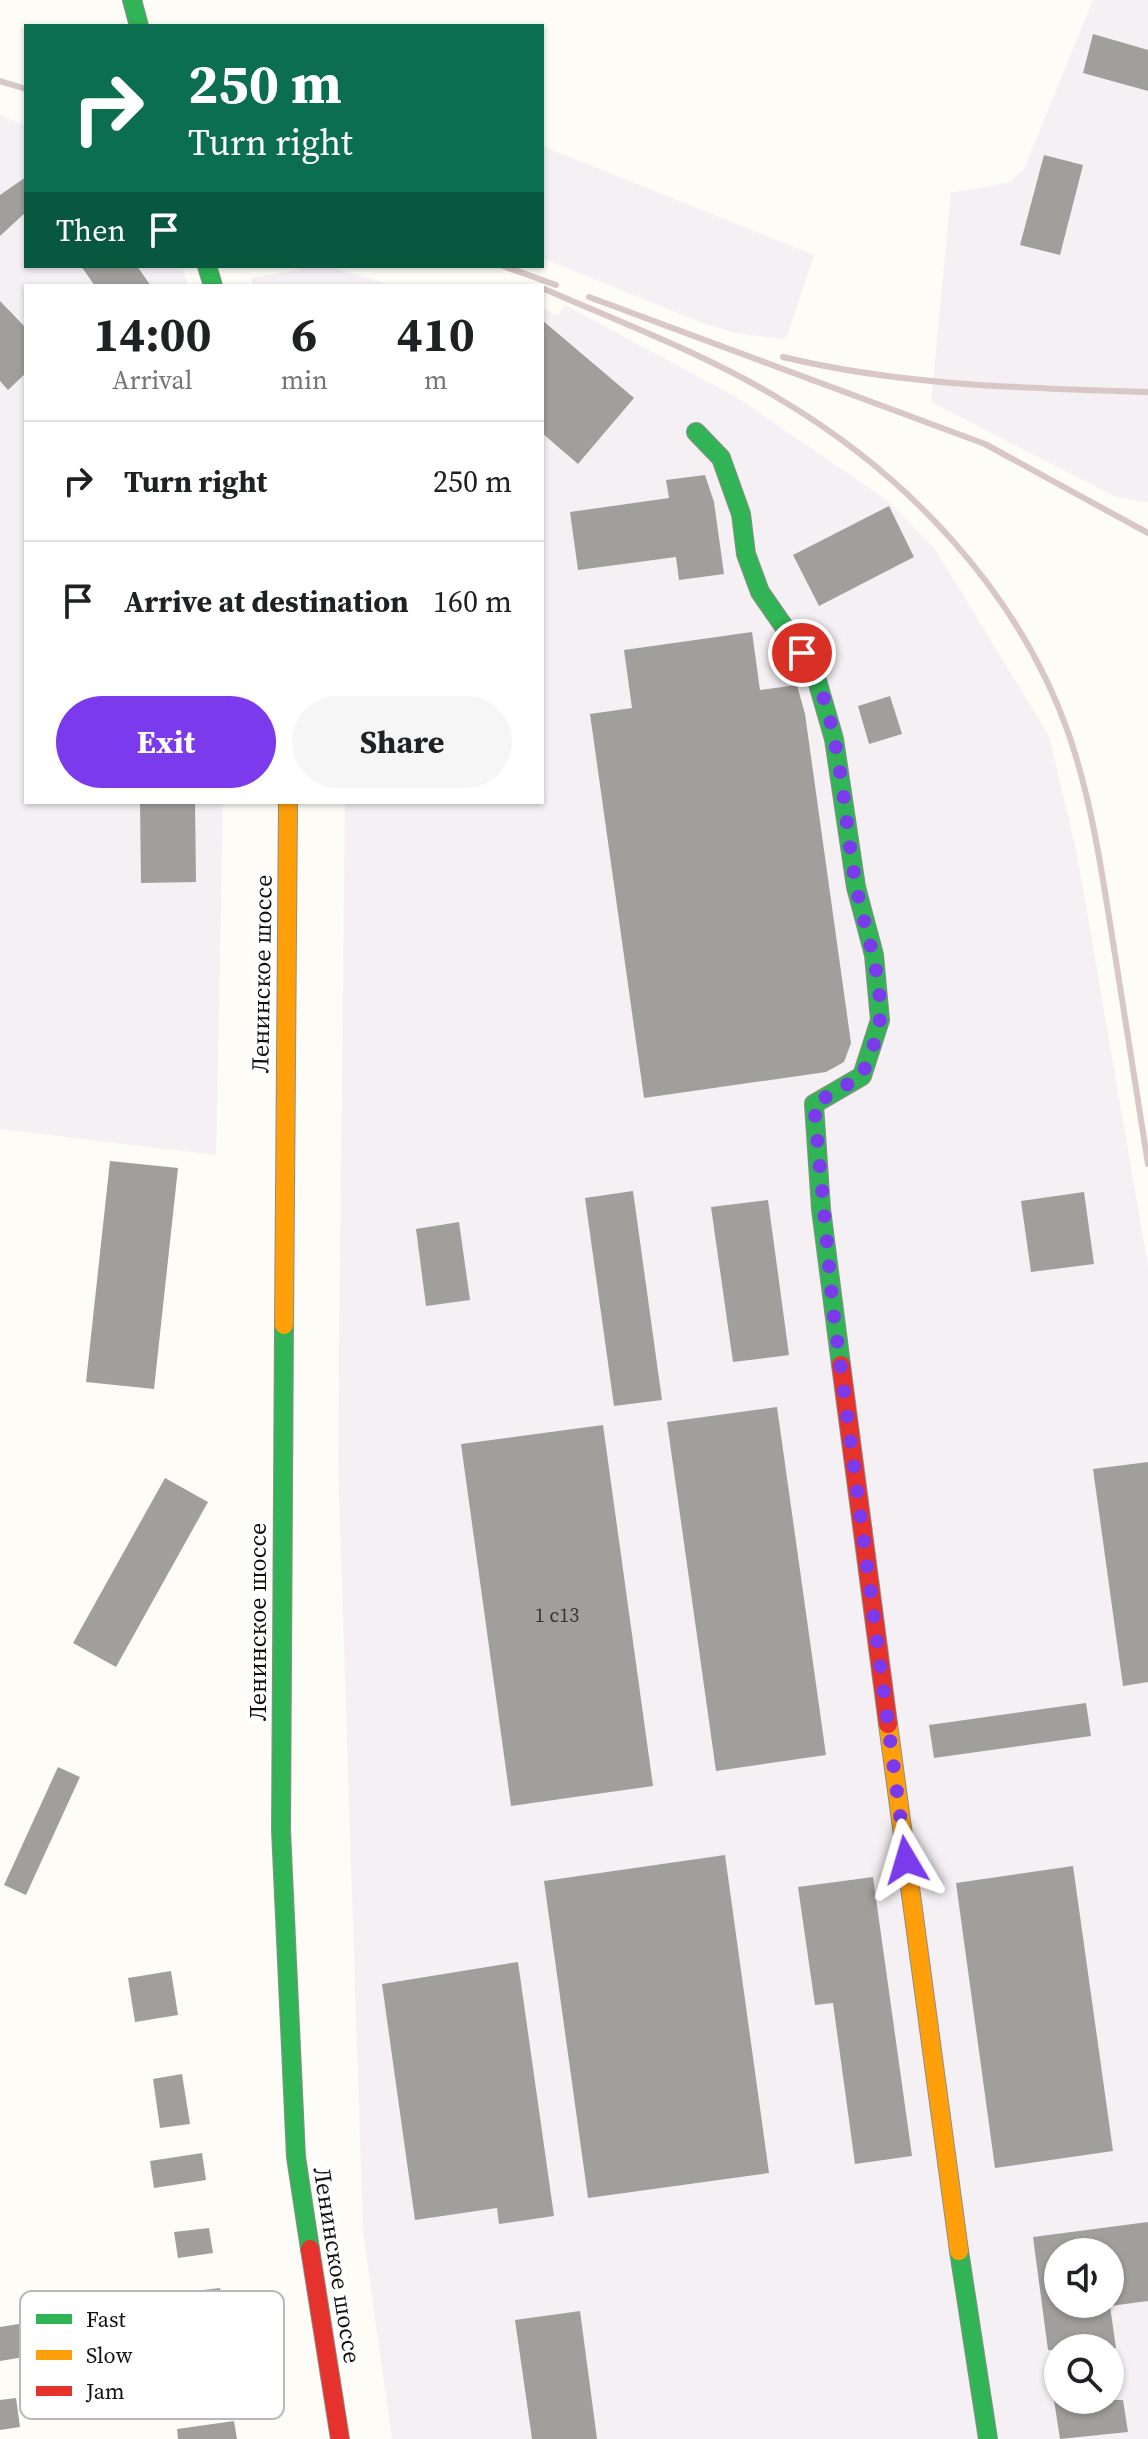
<!DOCTYPE html>
<meta charset="utf-8">
<style>
body{margin:0;font-family:"Source Serif 4",serif;background:#f6f6f6;color:#202124;height:100vh;display:flex;flex-direction:column;font-size:30px;white-space:nowrap}
*{box-sizing:border-box;margin:0}
p{font-size:26px;color:#757577}
.icon{flex:none;width:44px;height:44px;fill:none;stroke:currentColor;stroke-width:2;stroke-linecap:round;stroke-linejoin:round}
.map{position:relative;flex:1;overflow:hidden}
.sheet{position:absolute;left:24px;top:284px;width:520px;height:520px;display:flex;flex-direction:column;background:#fff;border-radius:0px;box-shadow:0 2px 6px #0004}
.sheet>*{flex:none}
.hud{position:absolute;left:24px;top:24px;width:520px;height:244px;border-radius:0px;box-shadow:0 2px 6px #0004;background:#0b6e4f;color:#fff;overflow:hidden}
.tools{position:absolute;left:1044px;top:2238px;display:grid;gap:16px}
.tools a{display:grid;place-items:center;width:80px;height:80px;border-radius:50%;background:#fff;box-shadow:0 2px 6px #0004;font-size:40px}
.pin{position:absolute;display:grid;place-items:center;width:68px;height:68px;color:#fff;margin:-34px;border:4px solid #fff;border-radius:50%;box-shadow:0 2px 8px #0007}
.me{position:absolute;width:88px;margin:-44px;rotate:353deg;stroke-linejoin:round;filter:drop-shadow(0 0 6px #0008)}
.turn{display:flex;align-items:center;gap:28px;height:168px;padding:0 32px;font-size:36px}
.turn .icon{width:104px;height:104px;stroke-width:2.5}
.turn b{display:block;font-size:56px;line-height:68px}
.then{display:flex;align-items:center;height:76px;padding:0 32px;background:#0003;gap:16px;font-size:30px}
.eta{display:flex;justify-content:space-evenly;align-items:center;height:136px;text-align:center}
.eta b{font-size:48px;font-weight:700;line-height:56px}
.action{display:flex;gap:16px;margin-top:auto;padding:16px 32px}
.action a{flex:1;height:92px;border-radius:48px;background:#7c3aed;color:#fff;font-size:32px;font-weight:700;line-height:92px;text-align:center}
.action a+a{background:#f6f6f6;color:#202124}
ul{padding:0;list-style:none}
li{display:flex;align-items:center;gap:24px;height:120px;padding:0 32px;border-top:2px solid #e0e0e0}
li div{flex:1}
li b{display:block;font-size:30px}
li em{font-style:normal}
.map>svg:first-child{display:block}
</style>
<div class="map">
<svg width="1148" height="2439" viewBox="0 0 1148 2439">
<rect width="100%" height="100%" fill="#fdfcf7"/>
<path fill="#f5f0f3" fill-rule="evenodd" d="M1093,0H1148V502L1116,497L931,402L951,193L1010,182L1024,169Z
M0,115L26,126V266H182L188,286H26V802H223L216,1155L0,1129Z
M542,146L814,255L786,339L740,334L705,324L542,258Z
M302,266H328L392,286H253L251,278L298,270Z
M565,305L736,397L888,501L935,549L1049,736L1077,854L1148,1266V2439H392L363,2232L338,1459L345,802H542V308L558,316ZM1058,2252H1110V2304H1058ZM1058,2348H1110V2400H1058Z"/>
<path fill="#a19f9c" fill-rule="evenodd" d="M1093,34L1148,50V91L1083,73Z
M1044,155L1083,165L1060,255L1020,245Z
M26,177V212L0,236V195Z
M81,266H137L151,286H95Z
M0,301L26,328V373L8,390L0,381Z
M542,320L634,398L578,464L542,433Z
M705,475L714,502L724,574L679,580L676,557L578,570L570,512L669,498L666,480Z
M889,506L914,557L819,606L793,555Z
M752,632L760,690L797,685L805,714L851,1043L844,1062L826,1072L644,1098L590,714L632,708L624,650Z
M890,696L902,734L869,744L858,706Z
M140,802H195L196,882L141,883Z
M110,1161L178,1168L154,1389L86,1382Z
M633,1191L662,1400L614,1406L585,1198Z
M1084,1192L1094,1264L1031,1272L1021,1201Z
M768,1200L789,1355L733,1362L711,1207Z
M459,1222L470,1300L426,1306L416,1229Z
M777,1407L826,1755L716,1771L667,1422Z
M603,1425L653,1786L511,1806L461,1444Z
M1148,1462V1682L1123,1686L1093,1469Z
M165,1478L208,1502L116,1667L73,1643Z
M1086,1703L1091,1736L934,1758L929,1725Z
M58,1767L80,1777L26,1895L4,1885Z
M725,1855L769,2173L588,2198L544,1881Z
M1073,1866L1113,2151L995,2168L956,1883Z
M873,1877L912,2156L855,2164L833,2003L815,2005L798,1887Z
M518,1962L554,2216L499,2224L497,2208L415,2220L382,1984Z
M171,1971L178,2015L135,2022L128,1978Z
M182,2074L190,2124L160,2128L153,2079Z
M202,2153L206,2180L154,2188L150,2161Z
M1148,2222V2301L1110,2306L1116,2348L1048,2350L1033,2237ZM1058,2252H1110V2304H1058Z
M209,2228L213,2253L178,2258L174,2232Z
M220,2288L224,2318L182,2323L178,2293Z
M580,2311L597,2439H532L515,2320Z
M25,2323L30,2356L0,2361V2327Z
M16,2398L20,2427L0,2430V2400Z
M1054,2400H1123L1128,2432L1060,2439Z
M234,2421L237,2439H178L177,2429Z"/>
<g fill="none" stroke-linecap="round" stroke-linejoin="round">
<g stroke="#8e8d8b" stroke-width="20">
<path id="fast" d="M132,0L139,26
M207,266L213,286
M696,432L721,458L741,514L746,554L760,592L814,670L834,739L856,887L874,955L880,1020L862,1076L814,1104L821,1209L841,1365
M284,1325L281,1830L296,2157L310,2249
M959,2251L988,2439"/>
</g>
<g stroke="#8e8d8b" stroke-width="20">
<path id="slow" d="M284,1325L288,802
M888,1724L959,2251"/>
</g>
<g stroke="#8e8d8b" stroke-width="20">
<path id="jam" d="M841,1365L888,1724
M310,2249L340,2439"/>
</g>
<use href="#fast" stroke="#30b455" stroke-width="18"/>
<use href="#slow" stroke="#ff9f0a" stroke-width="18"/>
<use href="#jam" stroke="#e5322d" stroke-width="18"/>
<path stroke="#d9c6c7" stroke-width="6" d="M0,81L26,89
M503,266L556,285
M542,288C622,323 708,355 783,401C910,477 1020,594 1069,735C1092,802 1102,873 1113,942C1125,1016 1136,1090 1148,1164
M589,297L985,444L1148,533
M783,357C903,386 1025,388 1148,392"/>
</g>
<g fill="none" stroke-linecap="round" stroke-linejoin="round">
<path stroke="#7c3aed" stroke-width="14" stroke-dasharray="0 25.2" d="M802,653C841,707 843,818 856,885C864,929 882,972 880,1018C879,1036 868,1058 862,1076L814,1104L833,1309L906,1860"/>
</g>
<g text-anchor="middle" stroke-width="8" stroke-linejoin="round" paint-order="stroke">
<g font-size="20" fill="#353434">
<text x="557" y="1622">1 с13</text>
</g>
<g font-size="24" fill="#111" stroke="#fff">
<text transform="translate(262 974) rotate(-89)" y="8">Ленинское шоссе</text>
<text transform="translate(258 1622) rotate(-90)" y="8">Ленинское шоссе</text>
<text transform="translate(337 2265) rotate(81)" y="8">Ленинское шоссе</text>
</g>
</g>
<rect x="20" y="2291" width="264" height="128" rx="12" fill="#fff" stroke="#b8b8b8" stroke-width="2"/>
<rect x="36" y="2314" width="36" height="10" fill="#30b455"/>
<rect x="36" y="2350" width="36" height="10" fill="#ff9f0a"/>
<rect x="36" y="2386" width="36" height="10" fill="#e5322d"/>
<g font-size="22" fill="#111">
<text x="86" y="2327">Fast</text>
<text x="86" y="2363">Slow</text>
<text x="86" y="2399">Jam</text>
</g>
</svg>
<div class="tools">
<a><svg class="icon" aria-label="sound" viewBox="0 0 24 24"><path d="M4 9h4l5-4v14l-5-4H4zM17 9q2 3 0 6"/></svg></a>
<a><svg class="icon" aria-label="search" viewBox="0 0 24 24"><circle cx="10" cy="10" r="6"/><path d="M15 15l6 6"/></svg></a>
</div>
<div class="pin" style="left:802px;top:653px;background:#d93025"><svg class="icon" aria-label="arrive" viewBox="0 0 24 24"><path d="M6 21V4h12l-3 4 3 4H6"/></svg></div>
<svg class="me" style="left:906px;top:1860px" viewBox="-20 -20 40 40"><path d="M0-17L14 15 0 8-14 15z" fill="#7c3aed" stroke="#fff" stroke-width="4"/></svg>
<div class="hud">
<div class="turn"><svg class="icon" aria-label="right" viewBox="0 0 24 24"><path d="M7 20v-9h11M14 6l5 5-5 5"/></svg><div><b>250 m</b>Turn right</div></div>
<div class="then">Then<svg class="icon" aria-label="arrive" viewBox="0 0 24 24"><path d="M6 21V4h12l-3 4 3 4H6"/></svg></div>
</div>
<section class="sheet">
<div class="eta">
<div><b>14:00</b><p>Arrival</p></div>
<div><b>6</b><p>min</p></div>
<div><b>410</b><p>m</p></div>
</div>
<ul>
<li><svg class="icon" aria-label="right" viewBox="0 0 24 24"><path d="M7 20v-9h11M14 6l5 5-5 5"/></svg><div><b>Turn right</b></div><em>250 m</em></li>
<li><svg class="icon" aria-label="arrive" viewBox="0 0 24 24"><path d="M6 21V4h12l-3 4 3 4H6"/></svg><div><b>Arrive at destination</b></div><em>160 m</em></li>
</ul>
<div class="action"><a>Exit</a><a>Share</a></div>
</section>
</div>
